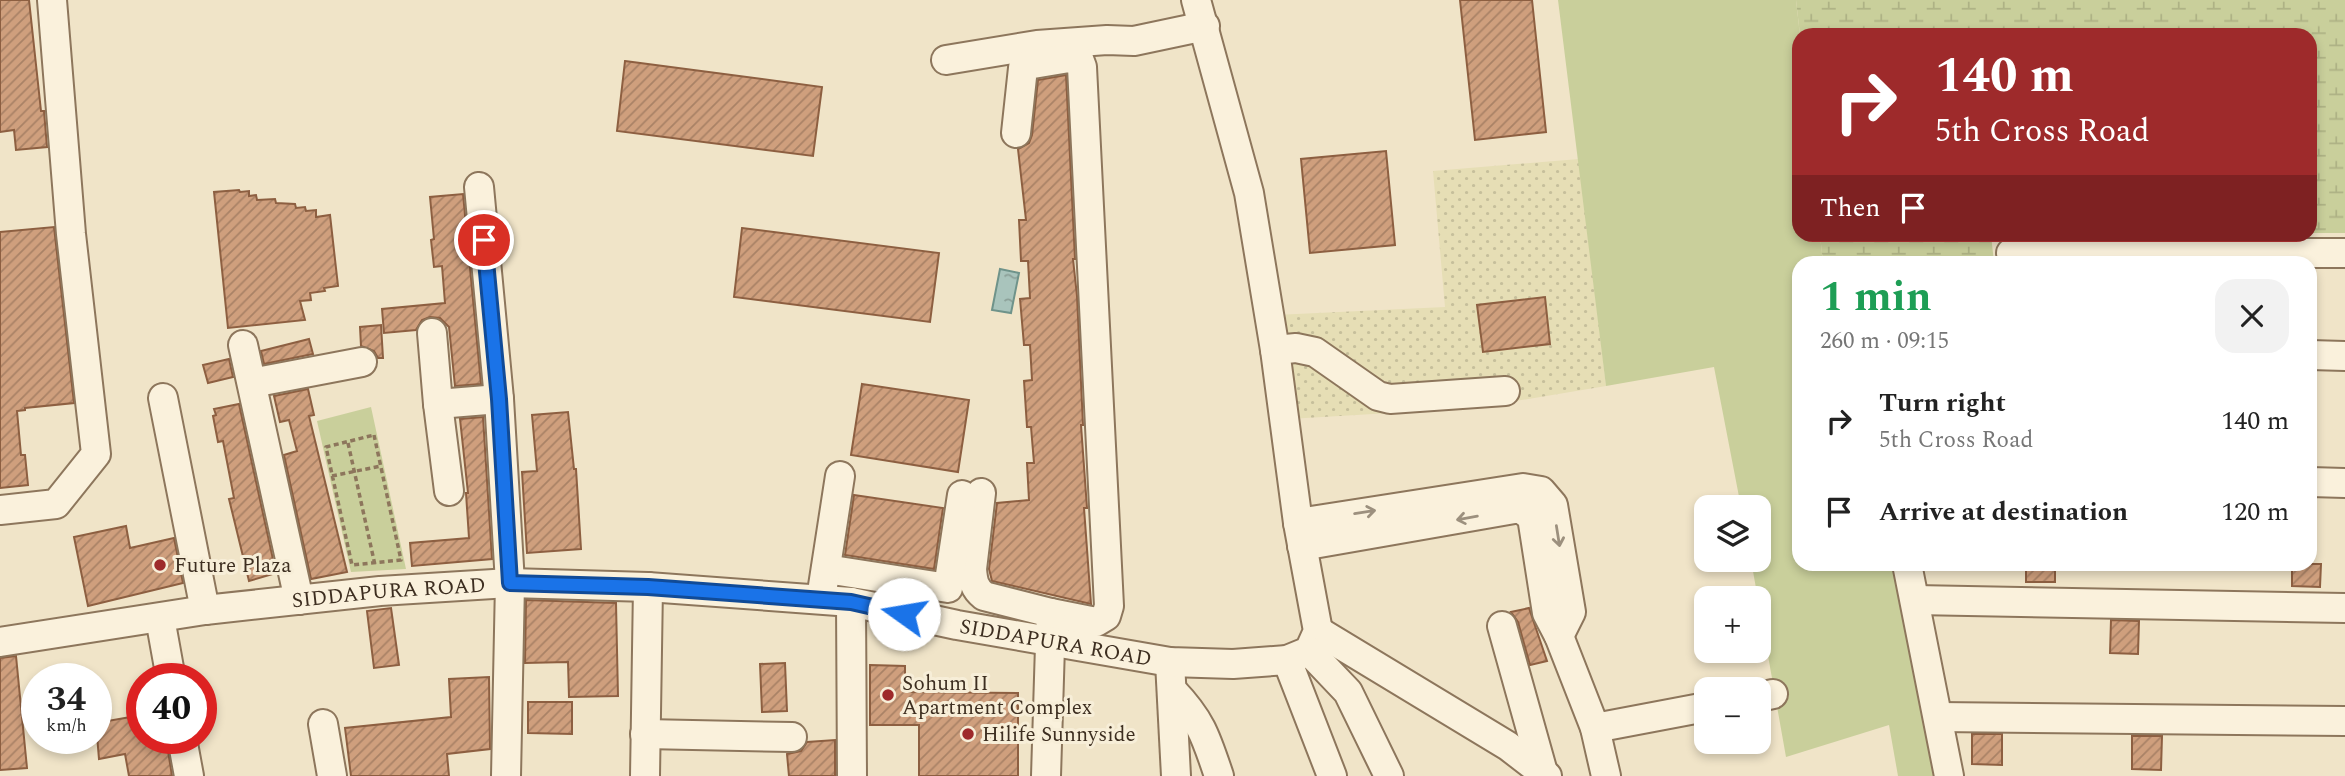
<!DOCTYPE html>
<meta charset="utf-8">
<style>
body{margin:0;font-family:Spectral,serif;background:#f2f2f2;color:#222;height:100vh;display:flex;flex-direction:column;font-size:26px;white-space:nowrap}
*{box-sizing:border-box;margin:0}
p{font-size:23px;color:#767676}
.icon{flex:none;width:38px;height:38px;fill:none;stroke:currentColor;stroke-width:2;stroke-linecap:round;stroke-linejoin:round}
.map{position:relative;flex:1;overflow:hidden}
.side{position:absolute;left:1792px;top:256px;width:525px;height:315px;display:flex;flex-direction:column;background:#fff;border-radius:21px;box-shadow:0 4px 10px #0003}
.side>*{flex:none}
.hud{position:absolute;left:1792px;top:28px;width:525px;height:214px;border-radius:21px;box-shadow:0 4px 10px #0003;background:#9e2a2b;color:#fff;overflow:hidden}
.tools{position:absolute;left:1694px;top:495px;display:grid;gap:14px}
.tools a{display:grid;place-items:center;width:77px;height:77px;border-radius:14px;background:#fff;box-shadow:0 4px 10px #0003;font-size:35px}
.speed{position:absolute;left:21px;top:663px;display:flex;gap:14px;font-size:35px;font-weight:700;text-align:center}
.speed>*{display:grid;place-content:center;width:91px;height:91px;border-radius:50%;background:#fff;box-shadow:0 4px 10px #0003;line-height:1}
.speed small{font-size:18px;font-weight:400}
.speed .limit{border:10px solid #d22;background:#fff;color:#111}
.pin{position:absolute;display:grid;place-items:center;width:60px;height:60px;color:#fff;margin:-30px;border:4px solid #fff;border-radius:50%;box-shadow:0 2px 7px #0007}
.me{position:absolute;width:77px;margin:-38px;rotate:283deg;stroke-linejoin:round;filter:drop-shadow(0 0 5px #0008)}
.turn{display:flex;align-items:center;gap:24px;height:147px;padding:0 28px;font-size:32px}
.turn .icon{width:91px;height:91px;stroke-width:2.5}
.turn b{display:block;font-size:49px;line-height:60px}
.then{display:flex;align-items:center;height:66px;padding:0 28px;background:#0003;gap:14px;font-size:26px}
.round{display:grid;place-items:center;flex:none;width:74px;height:74px;border-radius:21px;background:#f2f2f2}
.overview{display:flex;align-items:center;justify-content:space-between;height:119px;padding:0 28px}
h1{font-size:42px;font-weight:700;line-height:52px;color:#1e9e55}
ul{padding:0;list-style:none}
li{display:flex;align-items:center;gap:21px;height:91px;padding:0 28px}
li div{flex:1}
li b{display:block;font-size:26px}
li em{font-style:normal}
.map>svg:first-child{display:block}
</style>
<div class="map">
<svg width="2345" height="776" viewBox="0 0 2345 776">
<defs>
<pattern id="farmland-dots" width="8" height="8" patternUnits="userSpaceOnUse" patternTransform="scale(1.75)"><rect width="8" height="8" fill="#e6deb5"/><path d="M2 2h.1M6 6h.1" fill="none" stroke="#c6bf9b" stroke-width="1.8" stroke-linecap="round"/></pattern>
<pattern id="wetland-marsh" width="20" height="14" patternUnits="userSpaceOnUse" patternTransform="scale(1.75)"><rect width="20" height="14" fill="#c9cf9b"/><path d="M1 5h8M5 5V1M11 12h8M15 12V8" fill="none" stroke="#aeb285"/></pattern>
<pattern id="water-ripples" width="26" height="14" patternUnits="userSpaceOnUse" patternTransform="scale(1.75)"><rect width="26" height="14" fill="#a9c4bc"/><path d="M2 4q2-2 4 0t4 0M15 11q2-2 4 0t4 0" fill="none" stroke="#8ba098"/></pattern>
<pattern id="building-hatch" width="6" height="6" patternUnits="userSpaceOnUse" patternTransform="scale(1.75)"><rect width="6" height="6" fill="#cf9f7d"/><path d="M-1 1l2-2M0 6l6-6M5 7l2-2" fill="none" stroke="#a98266"/></pattern>
</defs>
<rect width="100%" height="100%" fill="#f0e4c8"/>
<path fill="url(#farmland-dots)" d="M1579,159L1606,386L1474,408L1289,419L1275,315L1445,307L1433,171Z"/>
<path fill="#c9cf9b" d="M1558,0H1796L1800,35L1799,234L1820,235L1823,262H1799V564H1900L1942,776H1898L1889,725L1786,757L1751,560H1759V508L1741,507L1714,367L1606,386Z
M371,407L406,569L351,572L317,421Z"/>
<path fill="url(#wetland-marsh)" d="M1796,0H2345V233H2310V35H1800Z
M1820,235H1991L1994,262H1823Z"/>
<path fill="url(#water-ripples)" stroke="#6f938a" stroke-width="2" d="M1000,269L1019,273L1011,313L992,310Z"/>
<path fill="url(#building-hatch)" stroke="#8d5f41" stroke-width="2" d="M0,0H29L41,111H44L47,147L16,150L14,130L0,132Z
M1460,0H1532L1546,132L1475,140Z
M625,61L822,87L813,156L617,131Z
M1066,75L1075,259H1073L1077,296L1083,425H1081L1087,508H1084L1091,604L992,581L989,569L997,503L1029,500L1027,463H1034L1031,427H1027L1024,381L1032,380L1030,345H1024L1020,299L1030,298L1028,261H1021L1019,220H1026L1018,149L1029,143L1032,135L1038,80Z
M1386,151L1395,245L1310,253L1301,159Z
M239,190L240,192L249,191V196L256,195L257,200L275,199L276,203L295,204L296,208L305,207L306,211L316,210V217L330,215L338,286L324,288L325,291L310,293L311,300L300,301L305,320L228,328L214,192Z
M463,194L481,384L455,386L449,327L440,318L430,317L422,320L416,330L384,333L382,309L445,303L442,266L434,267L431,240L434,239L430,197Z
M54,227L74,403L25,408V410L17,411L21,455H25L28,485L0,488V232Z
M742,228L939,253L930,322L734,297Z
M1545,297L1550,344L1483,352L1477,305Z
M381,325L383,358H378L374,351L361,346L360,327Z
M309,339L313,354L264,364L261,351Z
M229,359L233,377L208,383L203,365Z
M862,384L969,400L958,472L851,455Z
M308,389L314,415L309,416L347,572L311,579L284,455L297,451L289,420L280,422L274,396Z
M239,404L276,573L249,581L229,499L234,498L223,441L218,442L213,416L216,415L214,409Z
M568,412L574,469H576L581,549L527,553L522,472L537,471L532,415Z
M483,417L492,559L412,566L410,543L469,538L466,493H468L460,419Z
M854,495L943,508L934,569L845,555Z
M126,526L130,548L174,538L183,583L88,606L74,537Z
M2026,564H2055V582H2026Z
M2292,564H2321L2320,587L2292,586Z
M526,600L616,603L618,696L569,697L568,662L525,663Z
M391,608L399,665L374,668L367,611Z
M1529,608L1547,661L1530,665L1518,622L1511,612Z
M2111,620L2139,621L2138,654L2110,653Z
M16,656L27,768L0,770V658Z
M785,663L787,711L762,712L760,664Z
M870,665L905,666V692L1018,693V776H919V725H870Z
M489,677L490,749L447,754L449,776H351L345,728L451,717L449,679Z
M528,702H572V734L528,733Z
M142,715V738H166L172,776H129L125,754L99,759L96,723Z
M1972,734H2002V765L1972,764Z
M2132,736H2162L2161,770L2132,769Z
M835,740V776H789L787,754L801,751L807,742Z"/>
<g fill="none" stroke-linecap="round" stroke-linejoin="round">
<g stroke="#8d765c" stroke-width="32">
<g id="minor">
<path d="M946,60L1037,45L1107,40L1134,41L1205,26"/>
<path d="M1016,133L1023,68L1027,65L1075,57L1079,59L1082,67L1109,606L1106,616L1096,622L1051,613L1046,776"/>
<path d="M479,187L499,399L510,583L506,776"/>
<path d="M2011,253H2345"/>
<path d="M432,333L438,404L449,491"/>
<path d="M243,345L299,600"/>
<path d="M1275,350L1296,348L1315,352L1378,396L1390,399L1505,391"/>
<path d="M2310,355L2345,356"/>
<path d="M252,383L362,362"/>
<path d="M163,398L205,610"/>
<path d="M438,404L499,399"/>
<path d="M2310,482L2345,483"/>
<path d="M981,493L972,569C973,581 974,588 984,596L1051,613"/>
<path d="M0,510L56,504L96,454L71,234L52,0"/>
<path d="M1298,523L1523,488L1541,491L1553,505L1571,612L1559,636"/>
<path d="M1302,546L1520,508L1532,517L1547,613L1559,636L1595,728L1606,776"/>
<path d="M1907,564L1949,776"/>
<path d="M826,569L948,588L962,495"/>
<path d="M823,586L840,476"/>
<path d="M1915,600L2345,608"/>
<path d="M851,602L852,776"/>
<path d="M160,618L171,679"/>
<path d="M1502,626L1544,776"/>
<path d="M1318,631L1508,746L1547,776"/>
<path id="s1" d="M0,642L205,610L380,591L510,583L648,587L851,602L957,625L1170,662L1233,664L1287,660L1309,651L1318,631L1298,523L1275,350L1249,193L1196,0"/>
<path d="M1309,651L1348,692L1389,776"/>
<path d="M1287,660L1332,776"/>
<path d="M1170,662L1176,776"/>
<path d="M1172,690C1201,720 1206,737 1219,776"/>
<path d="M1759,697L1773,694"/>
<path d="M1938,717L2345,721"/>
<path d="M323,724L332,776"/>
<path d="M1595,728L1706,707"/>
<path d="M645,734L792,737"/>
<path d="M182,738L189,776"/>
<path d="M645,776L648,587"/>
</g>
</g>
<path stroke="#8d765c" stroke-width="3.5" stroke-dasharray="5 3.5" stroke-linecap="butt" d="M374,435L401,560L352,565L326,447Z
M348,443L375,565
M332,476L381,466"/>
<use href="#minor" stroke="#faf1dc" stroke-width="28"/>
</g>
<defs><path id="oneway-shaft" d="M-6 0H5M1.5-3L5.5 0L1.5 3" fill="none" stroke-width="1.6" stroke-linecap="round" stroke-linejoin="round" transform="scale(1.75)"/></defs>
<g stroke="#9c907e">
<use href="#oneway-shaft" transform="translate(1365 512) rotate(-9)"/>
<use href="#oneway-shaft" transform="translate(1467 518) rotate(170)"/>
<use href="#oneway-shaft" transform="translate(1558 536) rotate(81)"/>
</g>
<g fill="none" stroke-linecap="round" stroke-linejoin="round">
<g stroke="#114b97" stroke-width="18">
<path id="route" d="M484,240L499,399L510,583L648,587L851,602L904,614"/>
</g>
<use href="#route" stroke="#1a73e8" stroke-width="12"/>
</g>
<g fill="#9e2a2b" stroke="#f7eed8" stroke-width="2.5">
<circle cx="160" cy="565" r="7"/>
<circle cx="888" cy="695" r="7"/>
<circle cx="968" cy="734" r="7"/>
</g>
<g text-anchor="middle" stroke-width="6" stroke-linejoin="round" paint-order="stroke">
<g font-size="21" fill="#3d2e20" stroke="#f7eed8" text-anchor="start">
<text x="174" y="572">Future Plaza</text>
<text x="902" y="690">Sohum II<tspan x="902" dy="24">Apartment Complex</tspan></text>
<text x="982" y="741">Hilife Sunnyside</text>
</g>
<g font-size="21" fill="#3d2e20" stroke="#f7eed8">
<text dy="7" stroke="none"><textPath href="#s1" startOffset="392">SIDDAPURA ROAD</textPath></text>
<text dy="7" stroke="none"><textPath href="#s1" startOffset="1064">SIDDAPURA ROAD</textPath></text>
</g>
</g>
</svg>
<div class="tools">
<a><svg class="icon" aria-label="layers" viewBox="0 0 24 24"><path d="M12 4l9 5-9 5-9-5zM3 14l9 5 9-5"/></svg></a>
<a>+</a>
<a>−</a>
</div>
<div class="speed"><div>34<small>km/h</small></div><div class="limit">40</div></div>
<div class="pin" style="left:484px;top:240px;background:#d93025"><svg class="icon" aria-label="arrive" viewBox="0 0 24 24"><path d="M6 21V4h12l-3 4 3 4H6"/></svg></div>
<svg class="me" style="left:904px;top:614px" viewBox="-20 -20 40 40"><circle r="19" fill="#fff"/><path d="M0-13L10 11 0 6-10 11z" fill="#1a73e8"/></svg>
<div class="hud">
<div class="turn"><svg class="icon" aria-label="right" viewBox="0 0 24 24"><path d="M7 20v-9h11M14 6l5 5-5 5"/></svg><div><b>140 m</b>5th Cross Road</div></div>
<div class="then">Then<svg class="icon" aria-label="arrive" viewBox="0 0 24 24"><path d="M6 21V4h12l-3 4 3 4H6"/></svg></div>
</div>
<section class="side">
<div class="overview"><div><h1>1 min</h1><p>260 m · 09:15</p></div><a class="round"><svg class="icon" aria-label="close" viewBox="0 0 24 24"><path d="M6 6l12 12M18 6L6 18"/></svg></a></div>
<ul>
<li><svg class="icon" aria-label="right" viewBox="0 0 24 24"><path d="M7 20v-9h11M14 6l5 5-5 5"/></svg><div><b>Turn right</b><p>5th Cross Road</p></div><em>140 m</em></li>
<li><svg class="icon" aria-label="arrive" viewBox="0 0 24 24"><path d="M6 21V4h12l-3 4 3 4H6"/></svg><div><b>Arrive at destination</b></div><em>120 m</em></li>
</ul>
</section>
</div>
